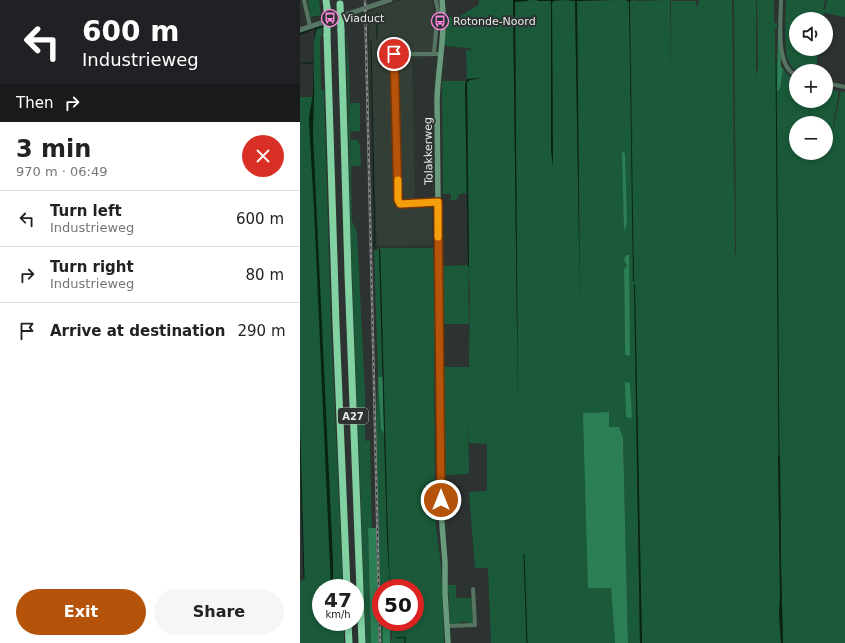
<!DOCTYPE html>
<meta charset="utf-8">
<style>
body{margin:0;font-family:"DejaVu Sans",sans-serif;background:#f6f6f6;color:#222;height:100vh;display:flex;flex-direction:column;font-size:15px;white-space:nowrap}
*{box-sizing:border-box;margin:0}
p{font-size:13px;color:#767676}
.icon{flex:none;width:22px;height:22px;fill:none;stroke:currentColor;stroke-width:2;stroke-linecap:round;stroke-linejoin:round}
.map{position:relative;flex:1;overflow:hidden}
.panel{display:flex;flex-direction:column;background:#fff;width:300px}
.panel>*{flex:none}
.top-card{background:#202124;color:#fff;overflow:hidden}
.buttons{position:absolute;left:489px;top:12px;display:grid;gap:8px}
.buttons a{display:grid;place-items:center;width:44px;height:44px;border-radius:50%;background:#fff;box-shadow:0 2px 6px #0003;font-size:20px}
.speed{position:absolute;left:12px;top:579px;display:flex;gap:8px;font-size:20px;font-weight:700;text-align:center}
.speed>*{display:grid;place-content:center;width:52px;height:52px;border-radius:50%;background:#fff;box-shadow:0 2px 6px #0003;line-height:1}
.speed small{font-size:10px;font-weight:400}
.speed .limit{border:6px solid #d22;background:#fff;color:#111}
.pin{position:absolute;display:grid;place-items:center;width:34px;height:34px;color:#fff;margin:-17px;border:2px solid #fff;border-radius:50%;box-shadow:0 1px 4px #0007}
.me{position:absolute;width:44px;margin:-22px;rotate:0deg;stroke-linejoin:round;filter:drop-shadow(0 0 3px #0008)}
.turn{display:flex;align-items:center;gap:14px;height:84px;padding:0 16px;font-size:18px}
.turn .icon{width:52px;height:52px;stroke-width:2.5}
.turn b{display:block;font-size:28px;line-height:34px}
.then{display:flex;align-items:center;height:38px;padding:0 16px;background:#0003;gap:8px;font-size:15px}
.round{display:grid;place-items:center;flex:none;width:42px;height:42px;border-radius:21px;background:#f6f6f6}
.head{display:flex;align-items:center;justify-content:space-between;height:68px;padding:0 16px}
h1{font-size:24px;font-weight:700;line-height:30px}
.button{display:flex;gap:8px;margin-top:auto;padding:8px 16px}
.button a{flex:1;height:46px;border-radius:24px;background:#b45309;color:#fff;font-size:16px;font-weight:700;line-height:46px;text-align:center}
.button a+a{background:#f6f6f6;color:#222}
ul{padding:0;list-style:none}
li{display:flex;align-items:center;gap:12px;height:56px;padding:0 16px;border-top:1px solid #e0e0e0}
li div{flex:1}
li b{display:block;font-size:15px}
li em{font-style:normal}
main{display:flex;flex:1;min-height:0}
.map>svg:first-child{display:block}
</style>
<main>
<section class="panel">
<div class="top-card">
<div class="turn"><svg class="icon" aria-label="left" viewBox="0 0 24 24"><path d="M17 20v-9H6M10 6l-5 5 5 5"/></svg><div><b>600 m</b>Industrieweg</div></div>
<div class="then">Then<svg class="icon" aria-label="right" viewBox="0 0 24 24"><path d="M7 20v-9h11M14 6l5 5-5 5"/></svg></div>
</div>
<div class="head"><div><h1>3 min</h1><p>970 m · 06:49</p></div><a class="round" style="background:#d93025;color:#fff"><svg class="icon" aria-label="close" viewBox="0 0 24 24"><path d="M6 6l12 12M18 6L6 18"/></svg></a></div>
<ul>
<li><svg class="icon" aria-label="left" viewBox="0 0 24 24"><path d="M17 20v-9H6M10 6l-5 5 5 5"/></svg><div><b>Turn left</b><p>Industrieweg</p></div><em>600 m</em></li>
<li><svg class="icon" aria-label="right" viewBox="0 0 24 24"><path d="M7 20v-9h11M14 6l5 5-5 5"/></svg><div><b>Turn right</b><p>Industrieweg</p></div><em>80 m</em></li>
<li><svg class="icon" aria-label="arrive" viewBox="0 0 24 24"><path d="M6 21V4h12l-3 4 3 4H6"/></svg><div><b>Arrive at destination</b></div><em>290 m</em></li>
</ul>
<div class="button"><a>Exit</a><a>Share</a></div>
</section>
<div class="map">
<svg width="545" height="643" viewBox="0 0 545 643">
<rect width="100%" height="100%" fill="#2d3330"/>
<path fill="#323e36" d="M102,0H132L136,19L133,57L112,59L115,199L132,197V245L77,246L68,12Z"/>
<path fill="#1a5a3a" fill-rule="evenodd" d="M8,0H19L21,15L10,17Z
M179,0H213L218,411L215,1L237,0V1H250L251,2V151L253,161L252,4L253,1L265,0L275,1L280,268L277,1L326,0L329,2L333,176L330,1L332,0L336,1L370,0L371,79V1H396V6H398L399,0H432L435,254H436L434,0H456V77L458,66L457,0H474V23H477V28L475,29V61L478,60L477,90L480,89L483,69L487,74L496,80V101H511L508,120L512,101H526V88L539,91L533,126H534L541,91L545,92V643H483L481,563L480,458L478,455L480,595L479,613L481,643H342L335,342L340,643H328L323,437L309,427L308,412L284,413L311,587L315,643H191L188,568H175L169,492L186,491L187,487V444L169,443L168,416L169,474L143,475L142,367H169L170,291L168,270L169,324H142L143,266L169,265L167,82L170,80L183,78L167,79L166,50H175L168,48L146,46L144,43L148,17H152L153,25H158V17L179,5ZM496,123H526V153H496ZM328,255L329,356L325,355L324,269L327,265Z
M486,0H525L523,9L525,10L527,0H545V17L524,13L522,19H496V49H518L516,71C510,71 500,73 494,69C481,60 486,15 486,0Z
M22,27V35L21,36L20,42L21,89L24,91L31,325L43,588H21V622H44V643H0V581L4,580L0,421V97H14V40L17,29Z
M46,33L47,39L49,69L52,221L57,232L65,393V441L70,440L72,528H68L71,643H66L51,246Z
M142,81H166L167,193L160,194L156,200H151V194H143Z
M50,103H60V131L50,132Z
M51,140H57L60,145L61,166H51Z
M79,248H133L135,302L134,365L135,505L136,528L141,565L144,643H90L92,638V622H115V588H90L89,568V588H81V622H83V643H81L76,418L78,377L74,250L79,249L83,377H79L81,428L84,433L88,537L81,279L80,249Z
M148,585H156V598H173L171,599L173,624H168V622H159V624H150Z"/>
<path fill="#2c7e54" d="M478,28L480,30L481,66L483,69L480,89L477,91Z
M322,152L325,153L327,223L324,231Z
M326,255H329L330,356L325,355L324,269L327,265L324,260Z
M78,377H83L84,433L81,429Z
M325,382L330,383L332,418L326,417Z
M309,412V427H319L323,437L328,643H315L311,588H288L283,413Z
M68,528H76L79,643H71Z
M83,622H91L90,643H83Z"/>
<path fill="#082214" d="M213,0H228V1L215,2L218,411Z
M237,0H261L253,1L252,4L253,167L251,151V2L250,1H237Z
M265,0H304L277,1L280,311L275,1Z
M326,0H332L330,1V26L334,281H333L329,2Z
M58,14V15L17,29C10,44 15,76 14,94C14,107 13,120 13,134L33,561V588H31L14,209L9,121C9,112 12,103 13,93C14,72 12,51 15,29L0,35V33Z
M183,78L170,80L167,82L169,267H168L165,84L167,79Z
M79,249H80L81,279L87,509L90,588L87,539Z
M334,284L335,285L342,643H340Z
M478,453L480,458L481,563L483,643H481L479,613L480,595Z"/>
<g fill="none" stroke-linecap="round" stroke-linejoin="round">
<path stroke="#082214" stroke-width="1" d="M77,13V39
M31,24L37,22
M71,41L75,249
M476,60L479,457
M0,63H13
M0,441L4,578
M224,554L227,643
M96,638L105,637V643"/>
<path stroke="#567562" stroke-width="4" d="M4,0L10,26
M481,0C481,19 475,67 496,75
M134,53L138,10L136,1
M526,83L545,87
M138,202L100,204L98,200L94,54H140
M148,626L175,625L173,589"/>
<path stroke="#567562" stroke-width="5" d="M0,30L90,0"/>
<path stroke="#689a7c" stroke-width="5.5" d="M142,0C146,32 138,67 137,100L141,512L145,562V593L148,643"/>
<path stroke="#81d1a3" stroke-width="7" d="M26,0L27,8
M41,31L48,274L62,643
M27,35L36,324L47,588
M48,622L49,643"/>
<g stroke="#848987" stroke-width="2.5">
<path id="rail" d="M65,0L80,643"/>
</g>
<use href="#rail" stroke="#2d3330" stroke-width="1" stroke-dasharray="3" stroke-linecap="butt"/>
<path stroke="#81d1a3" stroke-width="7" d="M40,4L41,31
M27,8V35"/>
</g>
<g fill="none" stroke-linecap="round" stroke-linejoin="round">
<g stroke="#753606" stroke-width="10">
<path id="route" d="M94,54L98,200L100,204L138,202L141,500"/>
</g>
<use href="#route" stroke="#b45309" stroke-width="7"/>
<path stroke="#f59e0b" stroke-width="7" d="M98,180V200L100,204L138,202V237"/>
</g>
<defs>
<g id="bus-ring" transform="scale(0.9)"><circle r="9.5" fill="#2d3330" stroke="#fe86e0" stroke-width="1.5"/><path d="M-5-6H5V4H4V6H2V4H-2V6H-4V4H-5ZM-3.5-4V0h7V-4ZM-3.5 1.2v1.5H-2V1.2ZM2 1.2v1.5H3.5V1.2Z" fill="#fe86e0"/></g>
</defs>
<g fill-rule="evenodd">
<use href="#bus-ring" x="30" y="18"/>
<use href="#bus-ring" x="140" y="21"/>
</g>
<g text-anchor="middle" stroke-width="4" stroke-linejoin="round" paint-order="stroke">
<rect fill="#2d3330" stroke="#aeb3b1" stroke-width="1" x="38" y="408" width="30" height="16" rx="3"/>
<g font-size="10" font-weight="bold" fill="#e6eae8">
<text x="53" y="420">A27</text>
</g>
<g font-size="11" fill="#e6eae8" stroke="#2d3330" text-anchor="start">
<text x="43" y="22">Viaduct</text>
<text x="153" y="25">Rotonde-Noord</text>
</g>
<g font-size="11" fill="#e6eae8" stroke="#2d3330">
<text transform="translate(128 151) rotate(-91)" y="4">Tolakkerweg</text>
</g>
</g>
</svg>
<div class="buttons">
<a><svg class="icon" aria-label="sound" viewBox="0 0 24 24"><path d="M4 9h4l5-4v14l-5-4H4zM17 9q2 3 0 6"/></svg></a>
<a>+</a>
<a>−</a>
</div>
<div class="speed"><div>47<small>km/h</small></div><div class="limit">50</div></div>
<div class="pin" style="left:94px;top:54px;background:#d93025"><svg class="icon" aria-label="arrive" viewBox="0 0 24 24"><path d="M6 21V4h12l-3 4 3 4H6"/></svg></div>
<svg class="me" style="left:141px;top:500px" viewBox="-20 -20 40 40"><circle r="17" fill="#b45309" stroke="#fff" stroke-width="3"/><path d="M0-11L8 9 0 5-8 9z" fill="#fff"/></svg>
</div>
</main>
